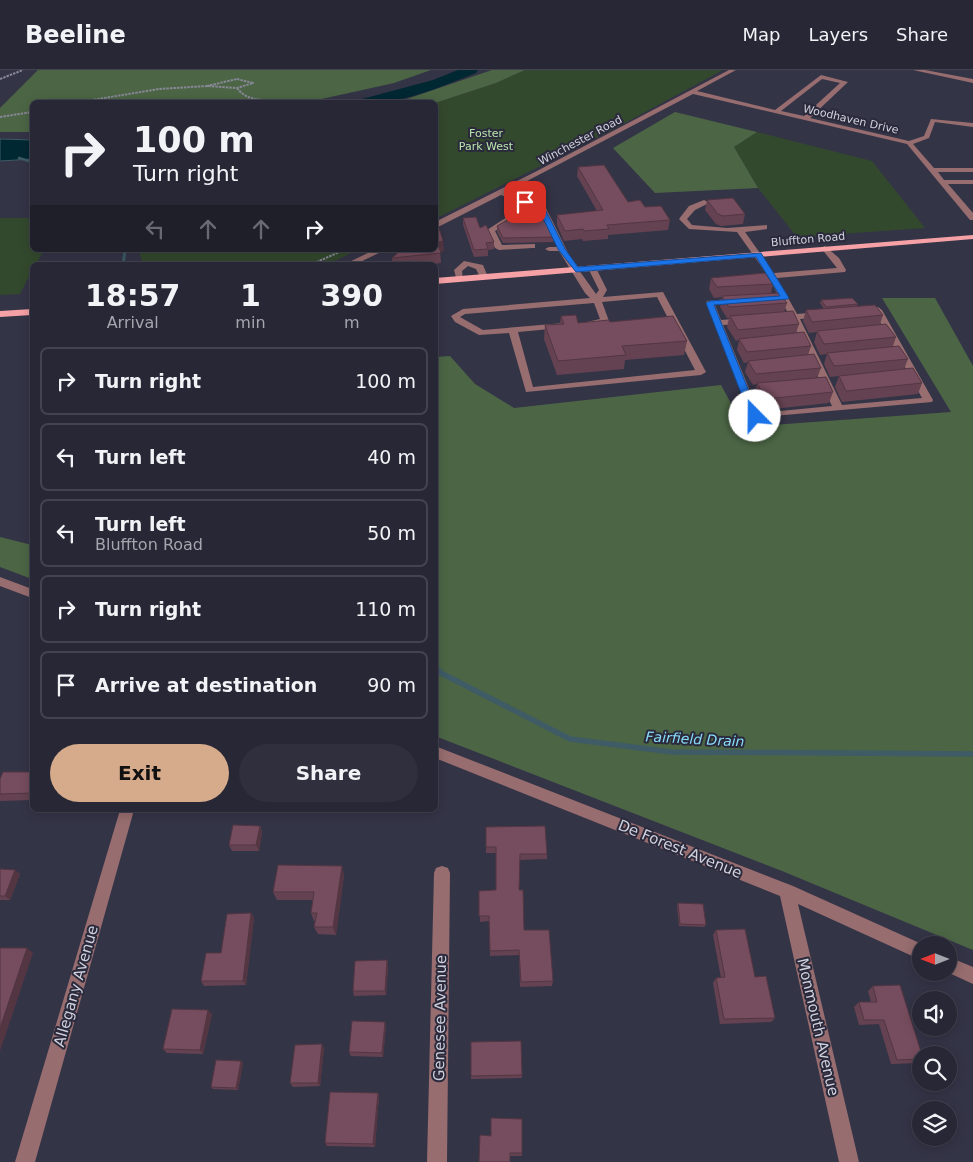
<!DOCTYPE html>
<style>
body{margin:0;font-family:"DejaVu Sans",sans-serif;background:#2f2f3d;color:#f1f3f6;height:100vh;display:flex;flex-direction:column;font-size:19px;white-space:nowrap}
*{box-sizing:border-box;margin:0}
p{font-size:16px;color:#a4a5ad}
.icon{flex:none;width:28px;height:28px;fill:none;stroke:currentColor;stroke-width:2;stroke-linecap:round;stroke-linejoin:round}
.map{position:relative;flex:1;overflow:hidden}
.panel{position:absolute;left:30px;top:192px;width:408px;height:550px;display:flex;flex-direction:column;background:#272735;border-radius:8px;box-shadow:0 2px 12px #0003,0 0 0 1px #434450}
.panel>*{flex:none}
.top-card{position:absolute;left:30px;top:30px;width:408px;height:152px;border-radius:8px;box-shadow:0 2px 12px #0003,0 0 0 1px #434450;background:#272735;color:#f1f3f6;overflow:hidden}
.needle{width:32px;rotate:270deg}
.tools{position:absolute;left:912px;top:866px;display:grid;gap:10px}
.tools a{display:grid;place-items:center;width:45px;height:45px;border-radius:50%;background:#272735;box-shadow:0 2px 12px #0003,0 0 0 1px #434450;font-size:25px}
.pin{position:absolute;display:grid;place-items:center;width:42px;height:42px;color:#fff;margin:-21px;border-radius:10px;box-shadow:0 2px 8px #0006}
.me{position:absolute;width:55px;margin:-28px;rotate:338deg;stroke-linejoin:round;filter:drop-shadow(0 0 4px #0008)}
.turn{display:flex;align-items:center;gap:18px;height:105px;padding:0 20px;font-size:22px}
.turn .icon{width:65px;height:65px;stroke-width:2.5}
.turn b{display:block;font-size:35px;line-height:42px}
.lanes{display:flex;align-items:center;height:48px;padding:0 20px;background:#0003;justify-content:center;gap:25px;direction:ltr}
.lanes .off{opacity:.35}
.eta{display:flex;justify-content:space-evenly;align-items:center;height:85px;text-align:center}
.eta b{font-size:30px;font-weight:600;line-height:35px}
.action{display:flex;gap:10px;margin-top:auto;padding:10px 20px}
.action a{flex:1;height:58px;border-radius:30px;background:#d6ab8b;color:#111;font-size:20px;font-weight:600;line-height:58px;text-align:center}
.action a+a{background:#2f2f3d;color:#f1f3f6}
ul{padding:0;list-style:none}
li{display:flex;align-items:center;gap:15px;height:68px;margin:0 10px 8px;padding:0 10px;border:2px solid #434450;border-radius:8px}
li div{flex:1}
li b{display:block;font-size:19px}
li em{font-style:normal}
header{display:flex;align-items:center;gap:30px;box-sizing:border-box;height:70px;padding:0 25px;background:#272735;border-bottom:1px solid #434450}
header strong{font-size:24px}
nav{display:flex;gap:28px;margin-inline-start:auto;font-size:18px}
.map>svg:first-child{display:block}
</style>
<header>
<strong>Beeline</strong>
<nav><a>Map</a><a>Layers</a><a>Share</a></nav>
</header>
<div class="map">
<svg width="973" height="1092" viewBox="0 0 973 1092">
<rect width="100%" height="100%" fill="#343447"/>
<path fill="#33492d" d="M525,0H723L610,61L435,149V33L496,13Z
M757,62L872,91L925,158L797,167L758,118L734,77Z
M0,148H32V180H44L36,195H32V201L20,224L0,225Z
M139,180H358L326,195H143Z"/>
<path fill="#4c6645" d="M38,0H431L394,13L308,32H32V62H0V38Z
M492,0H525L496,13L435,33L398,32Z
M675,42L757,62L734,77L758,118L655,123L613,78Z
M882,228H935L973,296V880L782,801L435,666V287L450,286L475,314L514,338L721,315L744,357L951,342Z
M0,467L32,475V509L0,497Z"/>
<path fill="#002833" stroke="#3e5b66" d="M0,69L32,70V89L0,91Z"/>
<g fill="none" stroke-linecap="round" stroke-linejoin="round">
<path stroke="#3e5b66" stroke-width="2.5" d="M19,88L32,92"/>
<path stroke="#3e5b66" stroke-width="3" d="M123,195L125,180"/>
<path stroke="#3e5b66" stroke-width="5.5" d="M435,596L441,603L570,669L672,682L973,684"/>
<path fill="#002833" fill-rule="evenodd" d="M458,0H478L476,3C443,16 395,37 360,32L362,29L433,10Z"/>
<path stroke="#878796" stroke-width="2" stroke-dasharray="2.5 1" stroke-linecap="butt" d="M0,9L23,0
M237,9L253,13L237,18L207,16Z
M237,18C248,33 266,29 283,32
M80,32L159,19L207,16
M0,47L32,42
M310,195L344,180"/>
<path fill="#976d6f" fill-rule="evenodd" d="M729,0H736L697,21L775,40L821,5L848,12L810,48L909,71L924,66L931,49L973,53V57L935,52L929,68L913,74L934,98H973V102H938L944,110H973V114H948L973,143V150H970L907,74L693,24L506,122L545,136L571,189L596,224L599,220L588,198L592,196L596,198L607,220L603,227L663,222L706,302L701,305L526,322L509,263L479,265L455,252L451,246L463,239L590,228L585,223L559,181H549L545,179L549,177H557L539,139L527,135L522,144L495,161L502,175L535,174V178H532L499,180L495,178L487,160L516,141L521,133L501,125L438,157H435V152L537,101ZM822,9L840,13L804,46L781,41ZM657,227L695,300L533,317L518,262L561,258L565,255L564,253L483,260L460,247L465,244L594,233L600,249L587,252C592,256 605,255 609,251L602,232Z
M913,0H925L973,9V13Z
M704,130L708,132L707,134L695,140L687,149L692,155L727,158L767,155V159L745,162L774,203L837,198L821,178L825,176L839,188L846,200L845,202L777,208L797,244L820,242L824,245L820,248L800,249L842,335L922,328L875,243L870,244L866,241L878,237L882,240L933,330L932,332L751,348L706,233L707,231L738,228L742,231L738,234L715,235L721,250L745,248L749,251L745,254L723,255L759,343L832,336L791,250L780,251L776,248L789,245L769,208L761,206L766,203L737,162L689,159L679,149L689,136Z
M374,180H385L354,195H343Z
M464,191L483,195L488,207L487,209H481L476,199L468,196L462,201L463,211H457L454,200Z
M0,507L32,519V528L0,516Z
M435,676L793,816L924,875H921V890L798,834L859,1092H839L780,826L435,688Z
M120,740H134L35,1092H15Z
M442,796L448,798L450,803L447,1092H427L434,803L436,798Z
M949,887L973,897V914L947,902H949Z"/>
<path fill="#f6a1a6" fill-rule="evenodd" d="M973,165V169L435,214V208Z
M32,239V245L0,247V241Z"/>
</g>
<path fill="#654251" d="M578,97L628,132L645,137L670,150L668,160L608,165V169L583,171L582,169L564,171L557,155V145L597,141L577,106Z
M707,130L745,144L743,154L721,156L716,154L705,140Z
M463,148L480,158L494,172V179L488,180V186L474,187L463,155Z
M497,156L553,167V172L503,173L497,162Z
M401,180L444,181H440L441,193L423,195H392V188Z
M711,208L773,214L771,223L787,233L784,242L799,254L796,263L811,276L808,285L821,298L817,308L833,322L829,333L763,340L754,324L757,314L753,315L745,302L748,292L744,293L737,280L739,270L736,271L727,257L729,248H727L720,237L722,227L714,228L709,219Z
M821,230L858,234L857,236L883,245L880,254L896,267L893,276L908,289L904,299L922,313L918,324L842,332L835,317L839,306L830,307L824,294L827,284L820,285L814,272L817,262L809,263L803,251L806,240L824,239L820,233Z
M561,246L578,253L610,252L687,271L684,285L625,290L624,299L557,305L544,269L545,255L560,254Z
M32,702V730L0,731V724Z
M260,756L262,762L259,781H232L229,775Z
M486,757L547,784V789L520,790L519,820L524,860L553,911L552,916L520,917L519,885L490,886L489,851L480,852L479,821L496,820V783H486Z
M0,799L15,800L20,804L10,830H0Z
M344,805L336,865L318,864L314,857L315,851H314L311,843L313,830H277L273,822Z
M678,833L706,855L704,857L679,856L677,836Z
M251,843L254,848L246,915L204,916L201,911Z
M716,860L755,907L775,948L771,952L720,954L713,913L716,908H721L713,865Z
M387,890L388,895L386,925L354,926L353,921Z
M873,916L921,985V990L917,993L891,994L879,954L859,955L854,937L859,932H871L868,921Z
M212,944L203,984L167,983L163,979Z
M386,956L383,987L351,986L349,982Z
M471,972L522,1005V1008L471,1009Z
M324,978L320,1016L293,1017L290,1013Z
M241,991L243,993L238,1020L213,1019L211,1017Z
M378,1023L379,1026L375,1077L327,1076L325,1073Z
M491,1066L522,1083V1086H510Z"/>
<path fill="#533642" d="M443,171L444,181L438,182L437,172Z
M260,756L262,762L259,781L256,775Z
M342,796L344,805L336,865L333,857Z
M15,800L20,804L10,830L5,826Z
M251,843L254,848L246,915L243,911Z
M27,878L33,883L0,981V958Z
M387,890L388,895L386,925L385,921Z
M208,940L212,944L203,984L200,980Z
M385,952L386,956L383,987L382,983Z
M322,974L324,978L320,1016L318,1013Z
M241,991L243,993L238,1020L236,1018Z
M378,1023L379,1026L375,1077L373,1074Z"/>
<path fill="#764d5e" stroke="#533642" d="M604,95L628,132L640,130L645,137L661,136L670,150L607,155L609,159L584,161L583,159L565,161L557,145L603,140L578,97Z
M733,128L745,144L723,146L718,144L707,130Z
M542,145L553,167L503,168L497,156L513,147Z
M476,147L480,158L486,155L494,172L486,173L488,179L474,180L463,148Z
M435,158H439L443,171L437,172L441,183L392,188L401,180H435Z
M765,203L773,214L717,217L711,208Z
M779,223L787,233L729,237L722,226Z
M852,228L858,234L826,237L821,230Z
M875,235L883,245L812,252L806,240Z
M793,241L799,254L738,260L730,246Z
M576,245L578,253L609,250L610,252L673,246L687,271L622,276L626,285L558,291L545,255L564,254L561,246Z
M886,254L896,267L824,274L817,261Z
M804,262L811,276L747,282L739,269Z
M899,276L908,289L834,296L827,283Z
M814,284L821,298L756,304L748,291Z
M913,298L922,313L846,321L839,306Z
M826,307L833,322L766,329L757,313Z
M3,702H32V723L0,724V709Z
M233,755L260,756L256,775H229Z
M545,756L547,784H520L519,820H523L524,860H549L553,911L521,912L519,880L490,881L489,846H479V821L496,820V777H486V757Z
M278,795L342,796L333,857H314L317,843H311L314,822H273Z
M0,799L15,800L5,826H0Z
M678,833L703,834L706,855L680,854Z
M251,843L243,911H201L206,883H221L227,844Z
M745,859L755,907L766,906L775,948L724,949L716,908L725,907L716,860Z
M0,878H27L0,958Z
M387,890L385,921H353L355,891Z
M900,915L922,985L921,989L897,990L884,950H864L859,932H877L873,916Z
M172,939L208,940L200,980L163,979Z
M352,951L385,952L382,983L349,982Z
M521,971L522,1005L471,1006V972Z
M322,974L318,1013H290L295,975Z
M216,990L241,991L236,1018L211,1017Z
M330,1022L378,1023L373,1074L325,1073Z
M491,1048L522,1049V1083H510V1092H479L480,1065L491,1066Z"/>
<path fill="#1a73e8" stroke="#114b97" d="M525,130L544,137L565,179L578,197L761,183L789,228L788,229L714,235L759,346L758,348L750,346L706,233L710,231L780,226L756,187L576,202L558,179L539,140L522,133Z"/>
<g text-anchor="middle" stroke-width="4" stroke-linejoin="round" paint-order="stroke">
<g font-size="11" fill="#d0d1dd" stroke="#2a2a3c">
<text transform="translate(851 49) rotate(13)" y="4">Woodhaven Drive</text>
<text transform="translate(580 70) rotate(-28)" y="4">Winchester Road</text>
<text transform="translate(808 169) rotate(-5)" y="4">Bluffton Road</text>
</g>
<g font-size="11" fill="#b8e5ac" stroke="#2a2a3c">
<text x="486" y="67">Foster<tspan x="486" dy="13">Park West</tspan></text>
</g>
<g font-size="14" font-style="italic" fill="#89ddf9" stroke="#2a2a3c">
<text transform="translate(695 669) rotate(3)" y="5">Fairfield Drain</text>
</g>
<g font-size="15" fill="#d0d1dd" stroke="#2a2a3c">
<text transform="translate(680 779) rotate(22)" y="5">De Forest Avenue</text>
<text transform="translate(76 916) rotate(-74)" y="5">Allegany Avenue</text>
<text transform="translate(440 948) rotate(-89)" y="5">Genesee Avenue</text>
<text transform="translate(818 957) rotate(77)" y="5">Monmouth Avenue</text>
</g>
</g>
</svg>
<div class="tools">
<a><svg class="needle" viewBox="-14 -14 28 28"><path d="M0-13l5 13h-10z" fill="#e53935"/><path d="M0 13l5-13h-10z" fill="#a4a5ad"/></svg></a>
<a><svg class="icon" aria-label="sound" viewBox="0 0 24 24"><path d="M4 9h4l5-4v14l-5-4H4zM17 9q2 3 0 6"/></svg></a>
<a><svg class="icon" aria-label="search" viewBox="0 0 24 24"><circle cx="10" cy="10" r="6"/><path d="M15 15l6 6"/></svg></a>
<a><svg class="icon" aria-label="layers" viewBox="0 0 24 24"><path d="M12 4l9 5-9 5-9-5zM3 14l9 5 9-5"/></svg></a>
</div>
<div class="pin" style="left:525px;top:132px;background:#d93025"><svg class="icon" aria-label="arrive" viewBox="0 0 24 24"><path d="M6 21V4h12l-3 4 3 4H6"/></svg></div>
<svg class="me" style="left:755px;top:346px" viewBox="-20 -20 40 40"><circle r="19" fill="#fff"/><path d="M0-13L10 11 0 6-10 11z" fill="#1a73e8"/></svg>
<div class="top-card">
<div class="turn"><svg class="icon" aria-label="right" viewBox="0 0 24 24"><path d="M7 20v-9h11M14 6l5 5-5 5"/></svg><div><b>100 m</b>Turn right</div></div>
<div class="lanes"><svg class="icon off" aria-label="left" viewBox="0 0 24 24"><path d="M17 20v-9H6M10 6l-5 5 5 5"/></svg><svg class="icon off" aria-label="ahead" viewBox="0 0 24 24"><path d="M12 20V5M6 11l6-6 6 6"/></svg><svg class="icon off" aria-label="ahead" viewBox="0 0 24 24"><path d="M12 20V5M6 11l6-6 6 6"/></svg><svg class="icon" aria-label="right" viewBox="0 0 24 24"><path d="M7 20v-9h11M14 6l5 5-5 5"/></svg></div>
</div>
<section class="panel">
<div class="eta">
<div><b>18:57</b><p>Arrival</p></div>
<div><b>1</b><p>min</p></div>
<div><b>390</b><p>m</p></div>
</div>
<ul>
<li><svg class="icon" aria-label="right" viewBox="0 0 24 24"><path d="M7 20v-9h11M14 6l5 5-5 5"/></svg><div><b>Turn right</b></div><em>100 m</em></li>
<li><svg class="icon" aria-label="left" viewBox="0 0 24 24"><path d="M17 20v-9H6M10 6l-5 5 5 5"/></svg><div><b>Turn left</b></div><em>40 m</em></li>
<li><svg class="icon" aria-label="left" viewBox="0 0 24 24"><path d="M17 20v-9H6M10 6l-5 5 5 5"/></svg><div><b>Turn left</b><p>Bluffton Road</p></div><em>50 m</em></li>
<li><svg class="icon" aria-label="right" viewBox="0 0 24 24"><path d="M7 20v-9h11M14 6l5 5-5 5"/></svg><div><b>Turn right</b></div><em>110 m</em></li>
<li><svg class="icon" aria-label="arrive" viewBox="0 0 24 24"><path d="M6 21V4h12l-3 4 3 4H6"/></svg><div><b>Arrive at destination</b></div><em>90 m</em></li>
</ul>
<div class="action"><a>Exit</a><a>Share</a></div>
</section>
</div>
